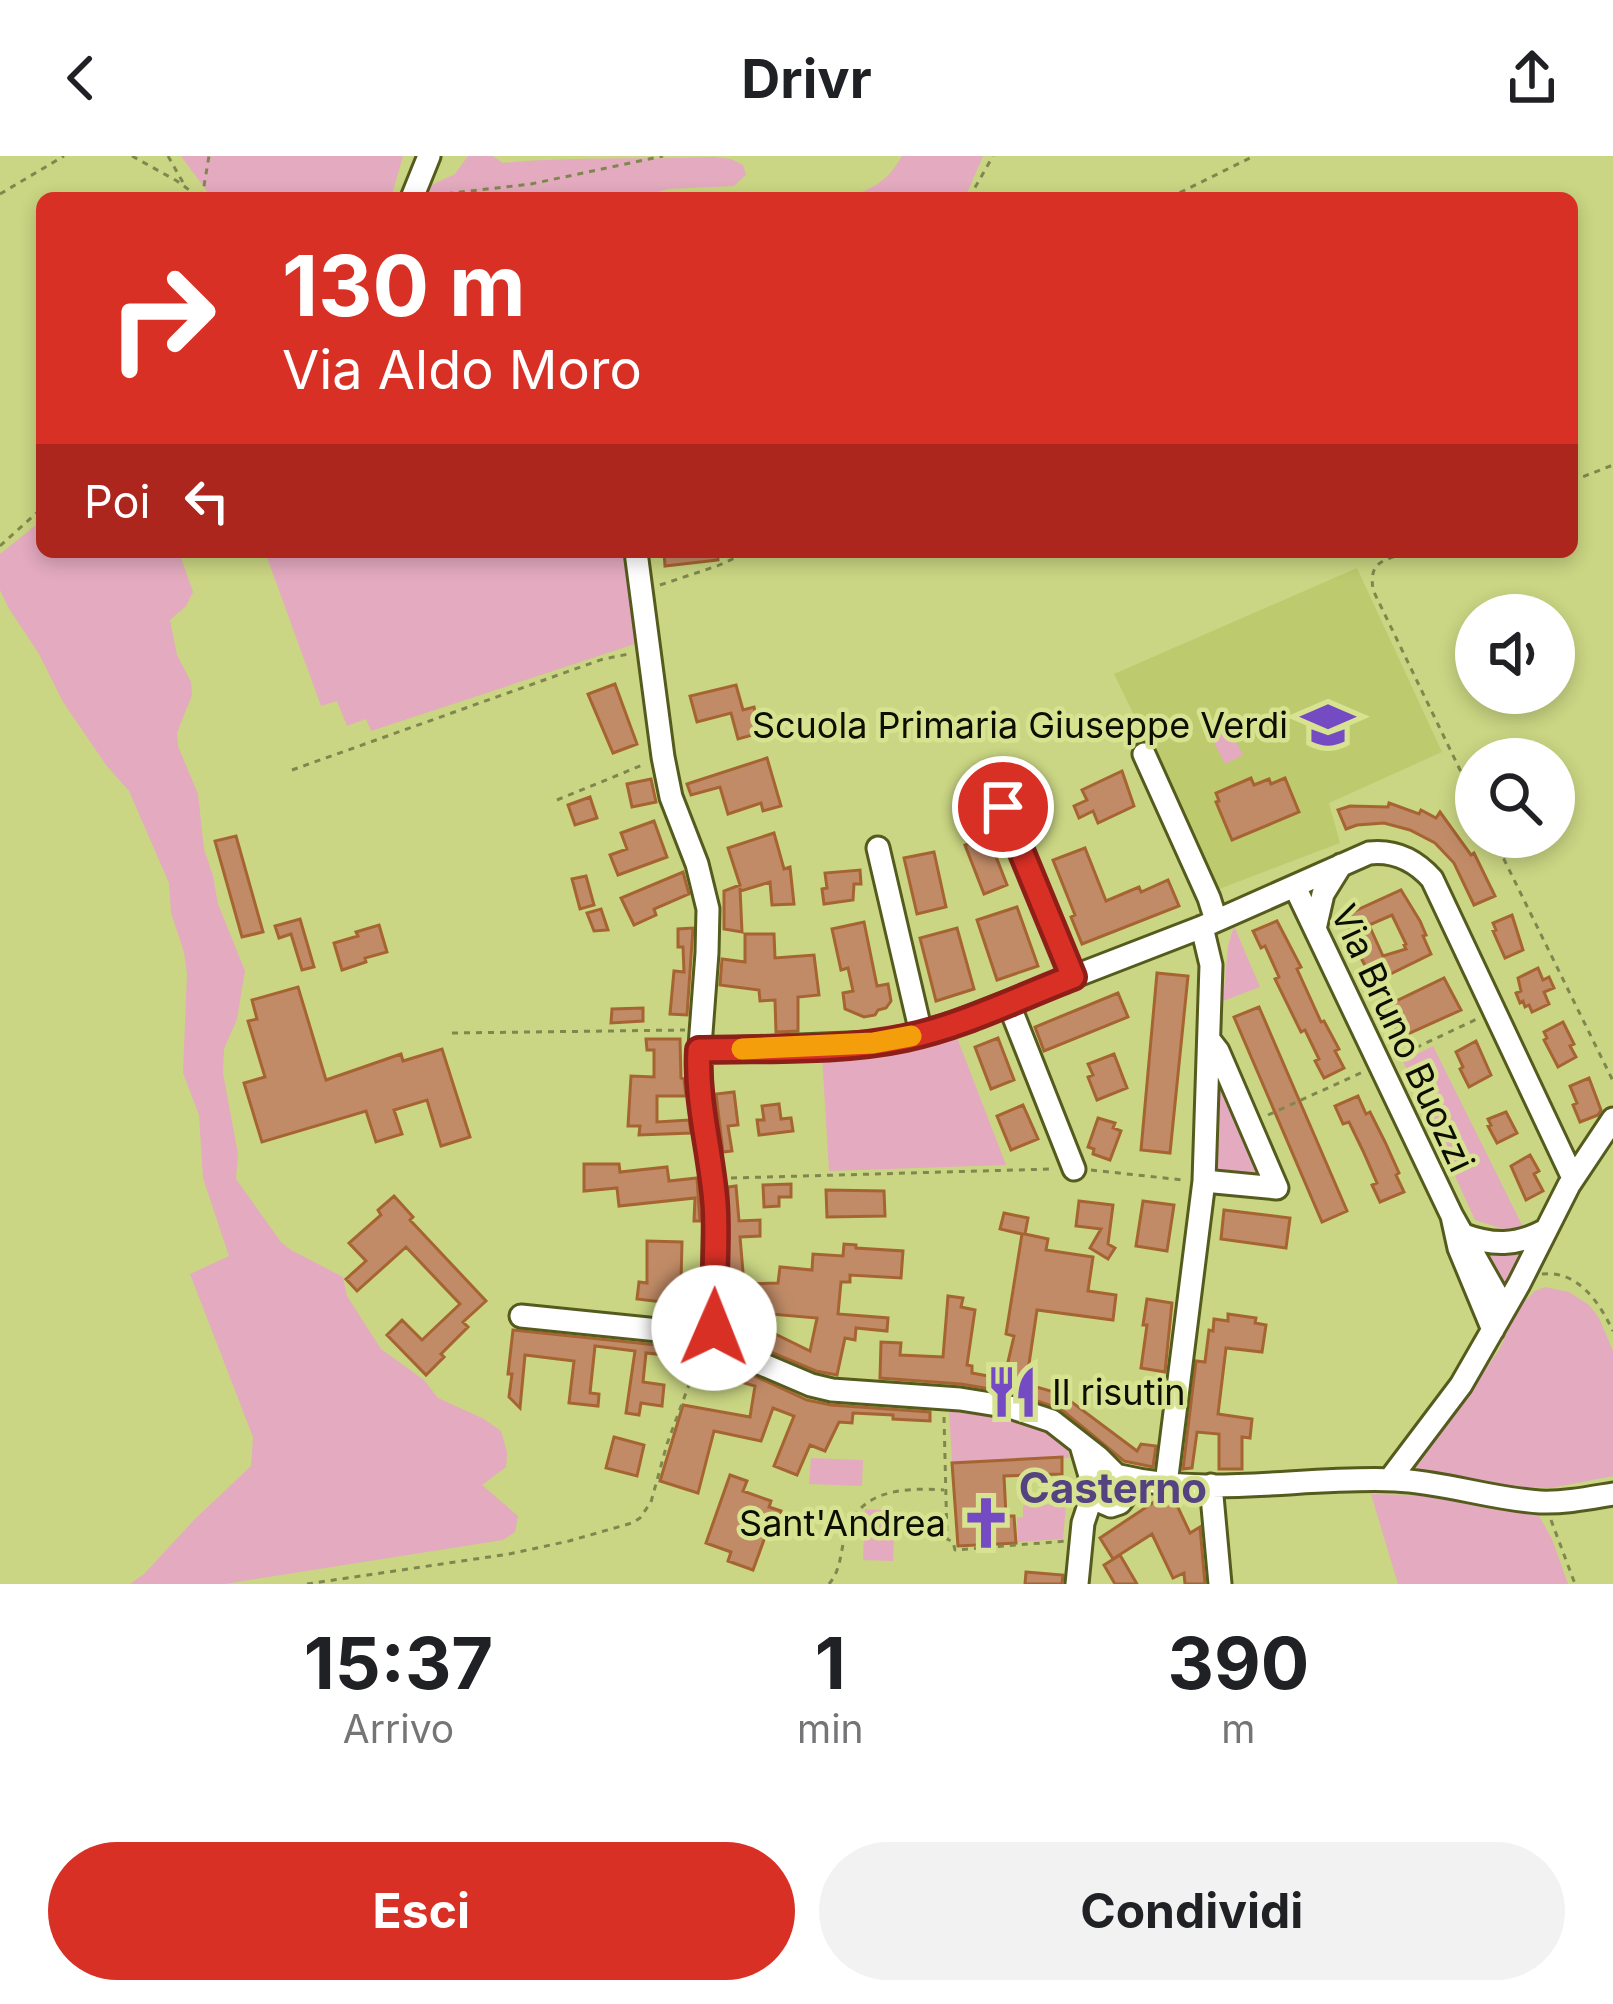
<!DOCTYPE html>
<html lang="it">
<style>
body{margin:0;font-family:Inter,sans-serif;background:#f2f2f2;color:#202124;height:100vh;display:flex;flex-direction:column;font-size:45px;white-space:nowrap}
*{box-sizing:border-box;margin:0}
p{font-size:39px;color:#757577}
.icon{flex:none;width:66px;height:66px;fill:none;stroke:currentColor;stroke-width:2;stroke-linecap:round;stroke-linejoin:round}
.map{position:relative;height:1428px;overflow:hidden}
.side{display:flex;flex-direction:column;background:#fff;flex:1}
.side>*{flex:none}
.guide{position:absolute;left:36px;top:36px;width:1542px;height:366px;border-radius:18px;box-shadow:0 6px 18px #0003;background:#d93025;color:#fff;overflow:hidden}
.tools{position:absolute;left:1455px;top:438px;display:grid;gap:24px}
.tools a{display:grid;place-items:center;width:120px;height:120px;border-radius:50%;background:#fff;box-shadow:0 6px 18px #0003;font-size:60px}
.pin{position:absolute;display:grid;place-items:center;width:102px;height:102px;color:#fff;margin:-51px;border:6px solid #fff;border-radius:50%;box-shadow:0 3px 12px #0007}
.me{position:absolute;width:132px;margin:-66px;rotate:1deg;stroke-linejoin:round;filter:drop-shadow(0 0 9px #0008)}
.turn{display:flex;align-items:center;gap:42px;height:252px;padding:0 48px;font-size:54px}
.turn .icon{width:156px;height:156px;stroke-width:2.5}
.turn b{display:block;font-size:84px;line-height:102px}
.then{display:flex;align-items:center;height:114px;padding:0 48px;background:#0003;gap:24px;font-size:45px}
.eta{display:flex;justify-content:space-evenly;align-items:center;height:204px;text-align:center}
.eta b{font-size:72px;font-weight:700;line-height:84px}
.primary-button{display:flex;gap:24px;margin-top:auto;padding:24px 48px}
.primary-button a{flex:1;height:138px;border-radius:72px;background:#d93025;color:#fff;font-size:48px;font-weight:700;line-height:138px;text-align:center}
.primary-button a+a{background:#f2f2f2;color:#202124}
header{display:flex;justify-content:space-between;align-items:center;height:156px;padding:0 48px;background:#fff;font-size:54px;font-weight:700}
.map>svg:first-child{display:block}
</style>
<header><svg class="icon" aria-label="back" viewBox="0 0 24 24"><path d="M15 5l-7 7 7 7"/></svg>Drivr<svg class="icon" aria-label="share" viewBox="0 0 24 24"><path d="M12 15V3M7 8l5-5 5 5M5 13v7h14v-7"/></svg></header>
<div class="map">
<svg width="1613" height="1428" viewBox="0 0 1613 1428">
<rect width="100%" height="100%" fill="#cad683"/>
<path fill="#beca6e" fill-rule="evenodd" d="M1357,412L1442,596L1329,647L1340,687L1219,733L1114,518ZM1250,622L1254,629L1269,624L1299,656L1233,684L1216,647L1219,645L1216,638Z"/>
<path fill="#e4aabf" d="M181,0H403L391,42H212Z
M468,0H493L503,7C571,0 644,4 713,1L731,3L743,9L746,19L734,30L668,33L637,42H422L427,31L455,18Z
M902,0H983L965,42H846C874,32 887,26 902,0Z
M42,364V396H179L193,436L186,450L170,464L177,499L191,526L192,539L177,577L178,590L198,638L204,693L213,720L218,748L245,815L237,863L224,893L223,917L238,998L236,1023L281,1086L291,1094L343,1121L347,1140L381,1193L424,1224L438,1242L484,1263L501,1275L507,1296L506,1311L482,1329L518,1360L515,1376L503,1384L224,1428H130L144,1418L195,1363L251,1310L253,1281L190,1118L229,1100L203,1022L199,959L183,917L187,818L184,796L171,757L169,727L129,635L106,609L63,546L39,498L8,451L0,434V398Z
M265,396H628L641,486L371,575L366,563L347,570L337,545L321,550Z
M1225,564L1243,599L1225,608L1207,573Z
M1234,770L1260,831L1223,845L1228,790Z
M956,879L1006,1009L829,1015L822,899L882,898Z
M1433,890L1523,1071L1506,1074L1475,1064L1403,905Z
M1222,923L1262,1011C1244,1029 1235,1022 1213,1015L1219,928Z
M1519,1096L1522,1099L1507,1127L1503,1126L1490,1100L1492,1097Z
M1545,1131L1569,1136L1589,1149L1599,1162L1613,1195V1320L1551,1332L1499,1330L1415,1312L1499,1194L1518,1151L1535,1135Z
M949,1254C985,1257 1060,1258 1070,1302L1004,1303L952,1307Z
M811,1302L863,1304L862,1330L809,1328Z
M1371,1338C1429,1339 1484,1342 1539,1360L1552,1383L1568,1428H1398Z
M1026,1348L1066,1349L1063,1383L1018,1386L1017,1362L1023,1361V1350Z
M865,1353L895,1355L893,1405L863,1404Z"/>
<path fill="#c18b67" stroke="#a66432" stroke-width="3" fill-rule="evenodd" d="M664,396H717L718,404L665,410Z
M615,528L637,588L613,597L588,538Z
M736,529L743,554L754,551L760,577L738,583L731,557L697,566L690,540Z
M767,602L781,650L763,655L761,647L728,658L720,631L691,639L687,628Z
M1122,615L1134,650L1098,667L1093,655L1079,662L1074,650L1087,644L1082,634Z
M1251,622L1254,629L1269,623L1271,628L1285,622L1299,656L1232,684L1216,646L1219,645L1216,637Z
M651,623L656,646L632,651L627,628Z
M590,641L597,662L575,669L568,649Z
M1389,647L1419,658L1421,654L1436,662L1440,656L1471,699L1474,697L1495,740L1474,749L1454,707L1435,687L1410,674L1384,667L1357,669L1346,673L1338,654L1350,650L1388,651Z
M654,665L667,701L618,719L610,699L627,693L621,677Z
M774,677L784,713L790,711L794,748L772,749L770,726L741,735L740,732L742,776L724,773V735L740,729L728,692Z
M236,680L263,776L242,781L215,685Z
M988,680L1007,729L984,738L965,689Z
M1085,692L1106,745L1139,731L1141,736L1168,724L1179,750L1082,788L1071,761L1075,759L1053,704Z
M934,696L946,751L917,758L904,702Z
M860,714L861,728H854L853,744L824,748L822,733L827,732L825,717Z
M683,716L689,738L654,753L656,759L634,769L621,742Z
M586,720L594,749L580,753L572,723Z
M1401,734L1420,765L1426,779L1423,780L1431,798L1374,826L1348,778L1351,777L1344,760ZM1392,759L1406,788L1404,789L1406,793L1383,800L1369,769Z
M1017,751L1038,810L997,824L977,764Z
M601,753L608,774L594,775L587,757Z
M1512,759L1523,794L1505,802L1493,775L1496,774L1493,767Z
M300,763L314,811L302,814L291,778L279,782L275,770Z
M1277,765L1301,811L1297,813L1321,866L1324,865L1339,893L1335,895L1344,912L1324,922L1315,905L1319,903L1305,874L1301,876L1275,823L1279,821L1265,790L1261,792L1253,775Z
M864,766L877,830L888,828L891,845L886,852L878,854L875,859L864,861L845,853L843,837L853,835L848,812L841,814L832,773Z
M379,769L387,796L365,802L366,806L342,814L334,787L358,780L356,776Z
M693,772L687,859L670,858L674,815L684,816L683,791H678V773Z
M957,772L974,833L936,845L920,782Z
M745,778H774L775,802L814,799L819,839L798,841V875L776,876L775,844L760,845L759,834L720,829L722,803L745,806Z
M1538,812L1543,824L1549,821L1554,832L1544,836L1549,848L1532,856L1529,849L1525,851L1523,845L1520,847L1516,837L1521,835L1518,822Z
M1157,817L1188,820L1170,997L1141,994Z
M1444,822L1461,854L1401,881L1384,851Z
M298,831L326,924L401,898L403,905L442,893L470,981L441,990L427,944L394,954L402,978L376,986L366,955L262,986L244,927L265,921L248,865L257,863L252,844Z
M1118,837L1128,861L1044,895L1035,871Z
M1259,851L1347,1055L1322,1066L1234,861Z
M643,852V865L611,867L612,853Z
M1563,866L1574,888L1570,890L1576,901L1558,911L1544,884L1547,882L1544,876Z
M998,882L1014,924L991,933L975,891Z
M646,883H680L681,922L684,923L686,940H657V966L689,964L691,977L639,979L640,970H628L631,920L654,921V894H647Z
M1476,885L1491,919L1469,931L1460,913L1463,911L1456,896Z
M1114,898L1127,932L1097,944L1088,921L1093,919L1088,908Z
M1589,922L1601,954L1598,959L1580,966L1573,949L1577,947L1570,930Z
M734,936L738,969L728,970L732,995L723,996L716,938Z
M1358,940L1366,958L1370,956L1385,986L1399,1017L1396,1019L1404,1036L1380,1046L1372,1029L1377,1027L1363,995L1349,966L1343,968L1335,950Z
M779,948L781,963L791,962L793,975L759,979L757,964H764L762,950Z
M1023,949L1038,983L1011,994L997,960Z
M1506,956L1517,977L1497,987L1488,970L1491,969L1488,963Z
M1098,962L1115,967L1113,972L1121,975L1110,1004L1093,998L1094,993L1088,991Z
M1530,999L1539,1015L1534,1018L1543,1035L1526,1044L1511,1010Z
M584,1008H619L620,1016L667,1011L669,1025L697,1022L700,1065H694L695,1042L619,1050L617,1032L584,1035Z
M791,1028V1041H779V1050L764,1051L763,1029Z
M736,1030L739,1065L760,1064V1080L740,1081L744,1128L778,1127L780,1111L812,1114L813,1098L843,1100L844,1088L856,1089V1092L903,1095L901,1122L850,1119V1126H841L838,1158L888,1162L887,1175L856,1172L855,1184L845,1182L837,1219L816,1215L759,1191L767,1174L810,1195L817,1162L770,1158L771,1153L728,1154V1031Z
M826,1034L884,1035L885,1060L827,1061Z
M394,1040L413,1061L410,1064L486,1145L463,1166L468,1171L441,1198L444,1201L426,1219L387,1179L402,1164L422,1184L460,1148L406,1091L357,1135L346,1123L366,1105L349,1087L381,1059L378,1054Z
M1079,1045L1113,1049L1108,1088L1115,1092L1108,1103L1090,1092L1101,1073L1076,1070Z
M1143,1045L1174,1049L1167,1095L1136,1090Z
M1224,1054L1290,1062L1286,1092L1221,1083Z
M1004,1057L1028,1062L1025,1078L1048,1083L1046,1094L1093,1101L1088,1135L1116,1139L1113,1164L1037,1154L1026,1228L1061,1238L1137,1295L1141,1288L1156,1290L1153,1311L1124,1305L1061,1253L1014,1237L961,1228L880,1222L881,1186L901,1187L900,1199L943,1201L948,1140L963,1142L961,1151L975,1154L967,1209L972,1210V1217L1004,1223L1014,1180L1006,1178L1022,1078L1000,1073Z
M647,1085L682,1086L681,1125L698,1126L699,1163L662,1159L663,1146L637,1143L639,1126L647,1127Z
M1147,1143L1172,1147L1165,1216L1141,1212L1147,1169H1143Z
M1228,1158L1256,1162L1255,1167L1266,1169L1262,1196L1226,1192L1218,1258L1252,1263L1250,1282L1242,1281V1313H1219V1278L1197,1276L1192,1312L1183,1313L1196,1205L1205,1206L1209,1174L1213,1175L1214,1163L1228,1165Z
M513,1174L686,1192L685,1201L646,1197L643,1226L664,1229L662,1250L641,1247L639,1259L626,1257L635,1195L595,1190L590,1237L599,1238L598,1250L569,1247L574,1205L525,1199L520,1252L509,1241L512,1218H508Z
M737,1212L807,1244L831,1249L930,1256V1265L893,1263V1259L853,1257L852,1267L839,1266L825,1295L810,1289L797,1319L774,1310L794,1260L773,1252L761,1285L714,1275L698,1337L660,1325L683,1249L750,1261L755,1230L734,1224Z
M614,1281L644,1289L637,1320L606,1312Z
M1062,1301V1318L1004,1320L1006,1360H1014L1016,1387L958,1390L952,1307Z
M730,1319L747,1325L743,1335L771,1345L769,1351L781,1355L775,1372L769,1370L753,1414L728,1405L731,1396L706,1387Z
M1160,1342L1174,1343L1190,1377L1200,1371L1205,1428H1185L1184,1417L1173,1422L1152,1378L1113,1403L1100,1382Z
M1120,1399L1137,1428H1115L1104,1409Z
M1026,1416L1063,1419L1062,1428H1025Z"/>
<g fill="none" stroke-linecap="round" stroke-linejoin="round">
<g stroke="#555b1d" stroke-width="27">
<path id="minor" d="M412,42L429,0
M636,396L663,601L671,641L697,708L708,753L707,797L698,917L715,1047L713,1139L714,1172L717,1180
M1144,598L1209,742L1216,764
M1003,651L1073,821
M878,692L921,877
M1295,731L1452,1060
M1315,773L1323,738L1341,709
M1008,846L1074,1013
M699,894L873,887L908,881L951,868L1202,771L1369,697C1395,694 1415,704 1432,723L1573,1022
M1204,1025L1277,1032L1218,895L1211,886
M1461,1078C1493,1090 1516,1090 1546,1074
M521,1160L717,1180L750,1203L811,1229L832,1234L960,1243L1010,1251L1052,1265L1098,1301L1115,1318
M1493,1174L1459,1092L1452,1060L1504,1152
M1081,1289L1097,1344L1111,1350L1120,1347L1126,1339L1124,1324L1115,1318L1101,1321L1095,1329
M1120,1320C1210,1342 1304,1320 1395,1324C1444,1326 1491,1343 1540,1346C1565,1347 1589,1342 1613,1338
M1390,1323L1461,1229L1519,1128L1569,1029L1613,963
M1166,1328L1204,1025L1211,809L1202,771
M1211,1329L1220,1428
M1077,1428L1083,1367L1094,1334"/>
</g>
<path stroke="#7f874f" stroke-width="3" stroke-dasharray="6 6" stroke-linecap="butt" d="M132,0L177,25L200,42
M168,0L185,30
M0,38L64,0
M435,39L531,28L663,0
M202,42L209,0
M969,42L993,0
M1169,42L1254,0
M1572,325L1613,309
M0,390L42,352
M1405,396C1382,406 1369,405 1373,434L1476,647
M660,429L717,410L744,398
M292,614L603,503L629,498
M557,644L645,608
M1493,681L1613,925
M452,877L685,874
M1394,902L1477,863
M1268,959L1363,916
M1091,1014L1183,1024
M731,1022L1052,1013
M1542,1118C1578,1114 1599,1146 1613,1175
M944,1261L947,1383L953,1386L955,1394L1066,1385
M1551,1364L1575,1428
M307,1428L509,1398L569,1385L632,1367L640,1362L651,1346L667,1288L690,1226L706,1196
M829,1428C840,1415 840,1401 844,1384C855,1335 899,1331 944,1334"/>
<use href="#minor" stroke="#fff" stroke-width="21"/>
</g>
<g fill="none" stroke-linecap="round" stroke-linejoin="round">
<g stroke="#8d1f18" stroke-width="30">
<path id="route" d="M714,1172C713,1130 718,1088 715,1047C711,995 696,946 699,894C767,892 839,896 905,882C963,870 1018,842 1073,821L1003,651"/>
</g>
<use href="#route" stroke="#d93025" stroke-width="21"/>
<path stroke="#f59e0b" stroke-width="21" d="M742,893L873,887L911,880"/>
</g>
<defs>
<g id="school-bare" transform="scale(4.14)"><path d="M0-5L7-2L0 1L-7-2ZM-4 1L0 2.5L4 1V4Q0 6-4 4Z" fill="#754bc4" stroke="#d7e390" stroke-width="2.5" paint-order="stroke"/></g>
<g id="restaurant-bare" transform="scale(4.14)"><path d="M-5-6h1v4h1v-4h1v4h1v-4h1v5L-1.5 .5V6h-2V.5L-5-1ZM5-6V6H3V1.5H1.5Q1.5-4 5-6Z" fill="#754bc4" stroke="#d7e390" stroke-width="2.5" paint-order="stroke"/></g>
<g id="church-bare" transform="scale(4.14)"><path d="M-1.2-6h2.4v3.5h3.3v2.4h-3.3V6h-2.4V-.1h-3.3v-2.4h3.3Z" fill="#754bc4" stroke="#d7e390" stroke-width="2.5" paint-order="stroke"/></g>
</defs>
<g fill-rule="evenodd">
<use href="#school-bare" x="1328" y="569"/>
<use href="#restaurant-bare" x="1012" y="1236"/>
<use href="#church-bare" x="986" y="1367"/>
</g>
<g text-anchor="middle" stroke-width="9" stroke-linejoin="round" paint-order="stroke">
<g font-size="36" fill="#0c0e00" stroke="#d7e390" text-anchor="end">
<text x="1288" y="582">Scuola Primaria Giuseppe Verdi</text>
<text x="1052" y="1249" text-anchor="start">Il risutin</text>
<text x="946" y="1380">Sant'Andrea</text>
</g>
<g font-size="36" fill="#0c0e00" stroke="#d7e390">
<text transform="translate(1403 882) rotate(65)" y="13">Via Bruno Buozzi</text>
</g>
<g font-size="42" font-weight="bold" fill="#554381" stroke="#d7e390">
<text x="1113" y="1347">Casterno</text>
</g>
</g>
</svg>
<div class="tools">
<a><svg class="icon" aria-label="sound" viewBox="0 0 24 24"><path d="M4 9h4l5-4v14l-5-4H4zM17 9q2 3 0 6"/></svg></a>
<a><svg class="icon" aria-label="search" viewBox="0 0 24 24"><circle cx="10" cy="10" r="6"/><path d="M15 15l6 6"/></svg></a>
</div>
<div class="pin" style="left:1003px;top:651px;background:#d93025"><svg class="icon" aria-label="arrive" viewBox="0 0 24 24"><path d="M6 21V4h12l-3 4 3 4H6"/></svg></div>
<svg class="me" style="left:714px;top:1172px" viewBox="-20 -20 40 40"><circle r="19" fill="#fff"/><path d="M0-13L10 11 0 6-10 11z" fill="#d93025"/></svg>
<div class="guide">
<div class="turn"><svg class="icon" aria-label="right" viewBox="0 0 24 24"><path d="M7 20v-9h11M14 6l5 5-5 5"/></svg><div><b>130 m</b>Via Aldo Moro</div></div>
<div class="then">Poi<svg class="icon" aria-label="left" viewBox="0 0 24 24"><path d="M17 20v-9H6M10 6l-5 5 5 5"/></svg></div>
</div>
</div>
<section class="side">
<div class="eta">
<div><b>15:37</b><p>Arrivo</p></div>
<div><b>1</b><p>min</p></div>
<div><b>390</b><p>m</p></div>
</div>
<div class="primary-button"><a>Esci</a><a>Condividi</a></div>
</section>
